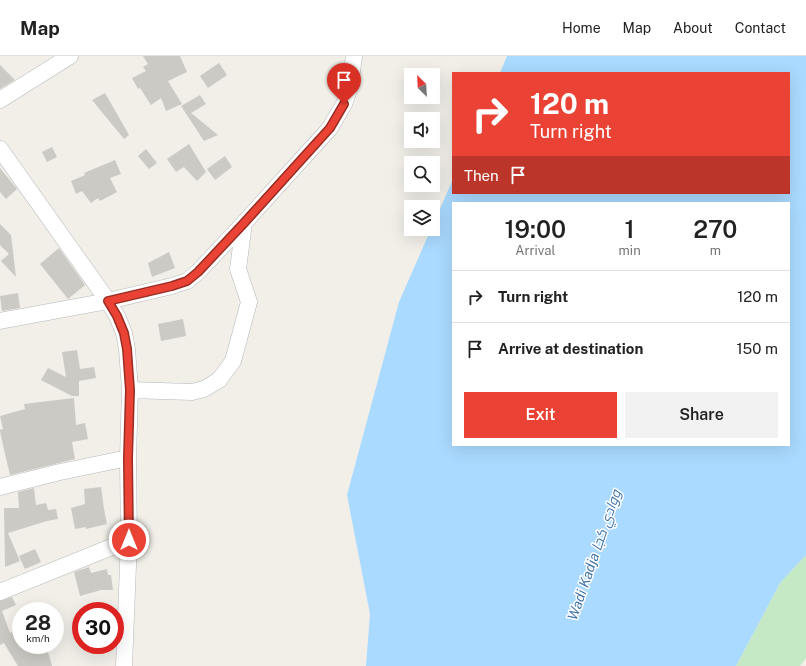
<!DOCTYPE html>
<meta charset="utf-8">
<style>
body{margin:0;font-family:"Public Sans",Cairo,sans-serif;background:#f2f2f2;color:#222;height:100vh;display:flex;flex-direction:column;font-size:15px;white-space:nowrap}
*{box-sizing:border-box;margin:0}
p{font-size:13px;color:#767676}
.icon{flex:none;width:22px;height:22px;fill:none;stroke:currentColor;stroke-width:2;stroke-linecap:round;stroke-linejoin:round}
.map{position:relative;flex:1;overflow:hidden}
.panel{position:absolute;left:452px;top:146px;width:338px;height:244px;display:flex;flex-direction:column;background:#fff;border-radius:0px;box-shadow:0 4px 16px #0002}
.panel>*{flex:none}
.top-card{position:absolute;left:452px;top:16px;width:338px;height:122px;border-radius:0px;box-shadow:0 4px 16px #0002;background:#ea4335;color:#fff;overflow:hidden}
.needle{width:26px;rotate:336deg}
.controls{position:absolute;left:404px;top:12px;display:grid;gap:8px}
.controls a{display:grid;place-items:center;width:36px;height:36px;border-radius:0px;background:#fff;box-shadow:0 4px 16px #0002;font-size:20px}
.speed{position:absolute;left:12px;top:546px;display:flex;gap:8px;font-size:20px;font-weight:700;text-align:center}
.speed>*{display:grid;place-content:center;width:52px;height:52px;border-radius:50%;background:#fff;box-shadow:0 4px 16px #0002;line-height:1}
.speed small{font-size:10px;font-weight:400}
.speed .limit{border:6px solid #d22;background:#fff;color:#111}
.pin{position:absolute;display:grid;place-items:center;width:34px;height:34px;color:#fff;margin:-41px -17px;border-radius:50% 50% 50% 0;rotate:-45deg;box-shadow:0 0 4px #0007}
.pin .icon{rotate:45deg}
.me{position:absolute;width:44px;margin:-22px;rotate:0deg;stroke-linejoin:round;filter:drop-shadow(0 0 3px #0008)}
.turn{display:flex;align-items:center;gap:14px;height:84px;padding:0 12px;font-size:18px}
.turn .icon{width:52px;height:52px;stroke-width:2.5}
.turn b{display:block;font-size:28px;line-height:34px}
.then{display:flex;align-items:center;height:38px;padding:0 12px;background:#0003;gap:8px;font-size:15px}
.eta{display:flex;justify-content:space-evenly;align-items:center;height:68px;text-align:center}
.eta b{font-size:24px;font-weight:600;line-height:28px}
.button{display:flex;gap:8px;margin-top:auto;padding:8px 12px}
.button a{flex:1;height:46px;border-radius:0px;background:#ea4335;color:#fff;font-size:16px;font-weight:600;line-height:46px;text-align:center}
.button a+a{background:#f2f2f2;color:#222}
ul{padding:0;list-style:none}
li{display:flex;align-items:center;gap:12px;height:52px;padding:0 12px;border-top:1px solid #e0e0e0}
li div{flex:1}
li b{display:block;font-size:15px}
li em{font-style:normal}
header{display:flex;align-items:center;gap:24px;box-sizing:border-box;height:56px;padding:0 20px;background:#fff;border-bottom:1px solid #e0e0e0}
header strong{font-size:19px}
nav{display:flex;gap:22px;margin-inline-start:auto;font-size:14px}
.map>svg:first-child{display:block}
</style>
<header>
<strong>Map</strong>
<nav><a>Home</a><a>Map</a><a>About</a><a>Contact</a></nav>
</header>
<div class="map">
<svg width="806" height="610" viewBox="0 0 806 610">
<rect width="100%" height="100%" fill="#f1efe8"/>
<path fill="#c5e8c5" d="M806,499V602L800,610H736L780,527Z"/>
<path fill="#aadaff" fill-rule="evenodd" d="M507,0H806V499L780,527L736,610H366L370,558L347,439L399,246L431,173H433V169L453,123V137H789V17H500ZM453,147H789V389H453Z"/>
<path fill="#cccac5" d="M143,0H180L187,16L168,25L182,48L166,55L161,42L151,49L140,32L138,33L132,22L146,15L143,11L148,8Z
M219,7L227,19L208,32L200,20Z
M0,9L15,24L0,33Z
M105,37L129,79L124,83L92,44Z
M200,39L206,48L191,57L218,79L204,85L181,50Z
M189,88L206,116L197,125L184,111L176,116L167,103Z
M52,91L57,101L47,106L42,96Z
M146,93L157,107L149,113L138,100Z
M225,100L232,111L215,124L207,113Z
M115,104L121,118L110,122L117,136L100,145L98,142L91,147L82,135L76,138L71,125L85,119L84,117Z
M0,112L17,133L6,143L0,136Z
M0,168L11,179L16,221L1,205L9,198L0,189Z
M59,192L85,229L68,243L40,208Z
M169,196L175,212L152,221L148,207Z
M18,237L20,252L2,255L0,240Z
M183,263L186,280L161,285L158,268Z
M77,294L80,313L94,311L96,322L79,325V340H72L41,324L48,312L66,321L62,296Z
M74,342L76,369L85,367L88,383L72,386L75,403L10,419L5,398L0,375V374L3,373L0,360L25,353L24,348Z
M101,431L104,453L107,468L86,473V471L75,473L71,452L85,448L84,433Z
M34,432L36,449L46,447L48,454L56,453L58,463L47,465L8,477L20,505L5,511L4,452H19L18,436Z
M35,493L41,506L25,513L19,500Z
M89,511L91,517L107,513L108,519H111L113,534H101L80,540L74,516Z
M12,541L16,549L2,555L10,577L14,574L21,586V589H46L52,610H18L4,587L0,589V545Z"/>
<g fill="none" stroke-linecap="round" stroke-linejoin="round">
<g stroke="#b5b8bc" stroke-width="17">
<path id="minor" d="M0,44L70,0
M0,93L108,245L117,260L124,277L127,293L130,334L128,402L129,484L124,610
M0,265L108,245L172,230L187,225L198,216L244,167L330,72L344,48L350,31L354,0
M130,334L192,336L204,333L219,324L233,305L249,246L238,213L244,167
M0,431L60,416L128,402
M0,536L129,484"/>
</g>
<use href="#minor" stroke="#fff" stroke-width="16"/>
</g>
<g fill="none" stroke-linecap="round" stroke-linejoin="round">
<g stroke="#982c22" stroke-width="10">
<path id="route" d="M129,484L128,402L130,334L127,293L124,277L117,260L108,245L172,230L187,225L198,216L244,167L330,72L344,48"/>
</g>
<use href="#route" stroke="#ea4335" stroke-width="7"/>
</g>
<g text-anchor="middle" stroke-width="3" stroke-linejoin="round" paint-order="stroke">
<g font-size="14" font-style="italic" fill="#4174aa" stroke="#fff">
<text transform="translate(594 499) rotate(-71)" y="5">Wadi Kadja ووادي كجا</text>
</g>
</g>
</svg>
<div class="controls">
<a><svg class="needle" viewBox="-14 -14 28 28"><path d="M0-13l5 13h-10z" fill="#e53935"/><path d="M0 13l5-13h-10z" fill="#767676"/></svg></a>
<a><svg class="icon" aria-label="sound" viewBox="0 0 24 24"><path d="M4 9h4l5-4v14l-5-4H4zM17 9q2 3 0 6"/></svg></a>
<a><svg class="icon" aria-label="search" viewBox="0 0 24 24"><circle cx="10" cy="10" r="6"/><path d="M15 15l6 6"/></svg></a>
<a><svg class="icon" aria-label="layers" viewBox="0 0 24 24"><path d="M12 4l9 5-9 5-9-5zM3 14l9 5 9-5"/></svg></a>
</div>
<div class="speed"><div>28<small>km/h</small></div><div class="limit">30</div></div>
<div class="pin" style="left:344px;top:48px;background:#d93025"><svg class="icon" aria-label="arrive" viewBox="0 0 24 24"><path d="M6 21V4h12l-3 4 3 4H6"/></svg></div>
<svg class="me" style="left:129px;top:484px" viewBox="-20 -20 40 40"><circle r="17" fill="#ea4335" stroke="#fff" stroke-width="3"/><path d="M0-11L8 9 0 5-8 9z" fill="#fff"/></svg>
<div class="top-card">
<div class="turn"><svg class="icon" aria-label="right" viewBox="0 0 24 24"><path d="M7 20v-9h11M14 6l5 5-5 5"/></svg><div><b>120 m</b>Turn right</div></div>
<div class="then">Then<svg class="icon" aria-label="arrive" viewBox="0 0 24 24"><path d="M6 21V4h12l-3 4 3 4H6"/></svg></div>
</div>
<section class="panel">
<div class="eta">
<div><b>19:00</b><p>Arrival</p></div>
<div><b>1</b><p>min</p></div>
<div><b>270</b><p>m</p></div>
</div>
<ul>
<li><svg class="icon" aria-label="right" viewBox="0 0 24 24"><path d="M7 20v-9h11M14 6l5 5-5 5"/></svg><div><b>Turn right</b></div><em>120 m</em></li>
<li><svg class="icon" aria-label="arrive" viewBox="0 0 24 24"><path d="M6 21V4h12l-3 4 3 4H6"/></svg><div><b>Arrive at destination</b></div><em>150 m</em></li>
</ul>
<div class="button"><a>Exit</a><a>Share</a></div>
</section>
</div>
